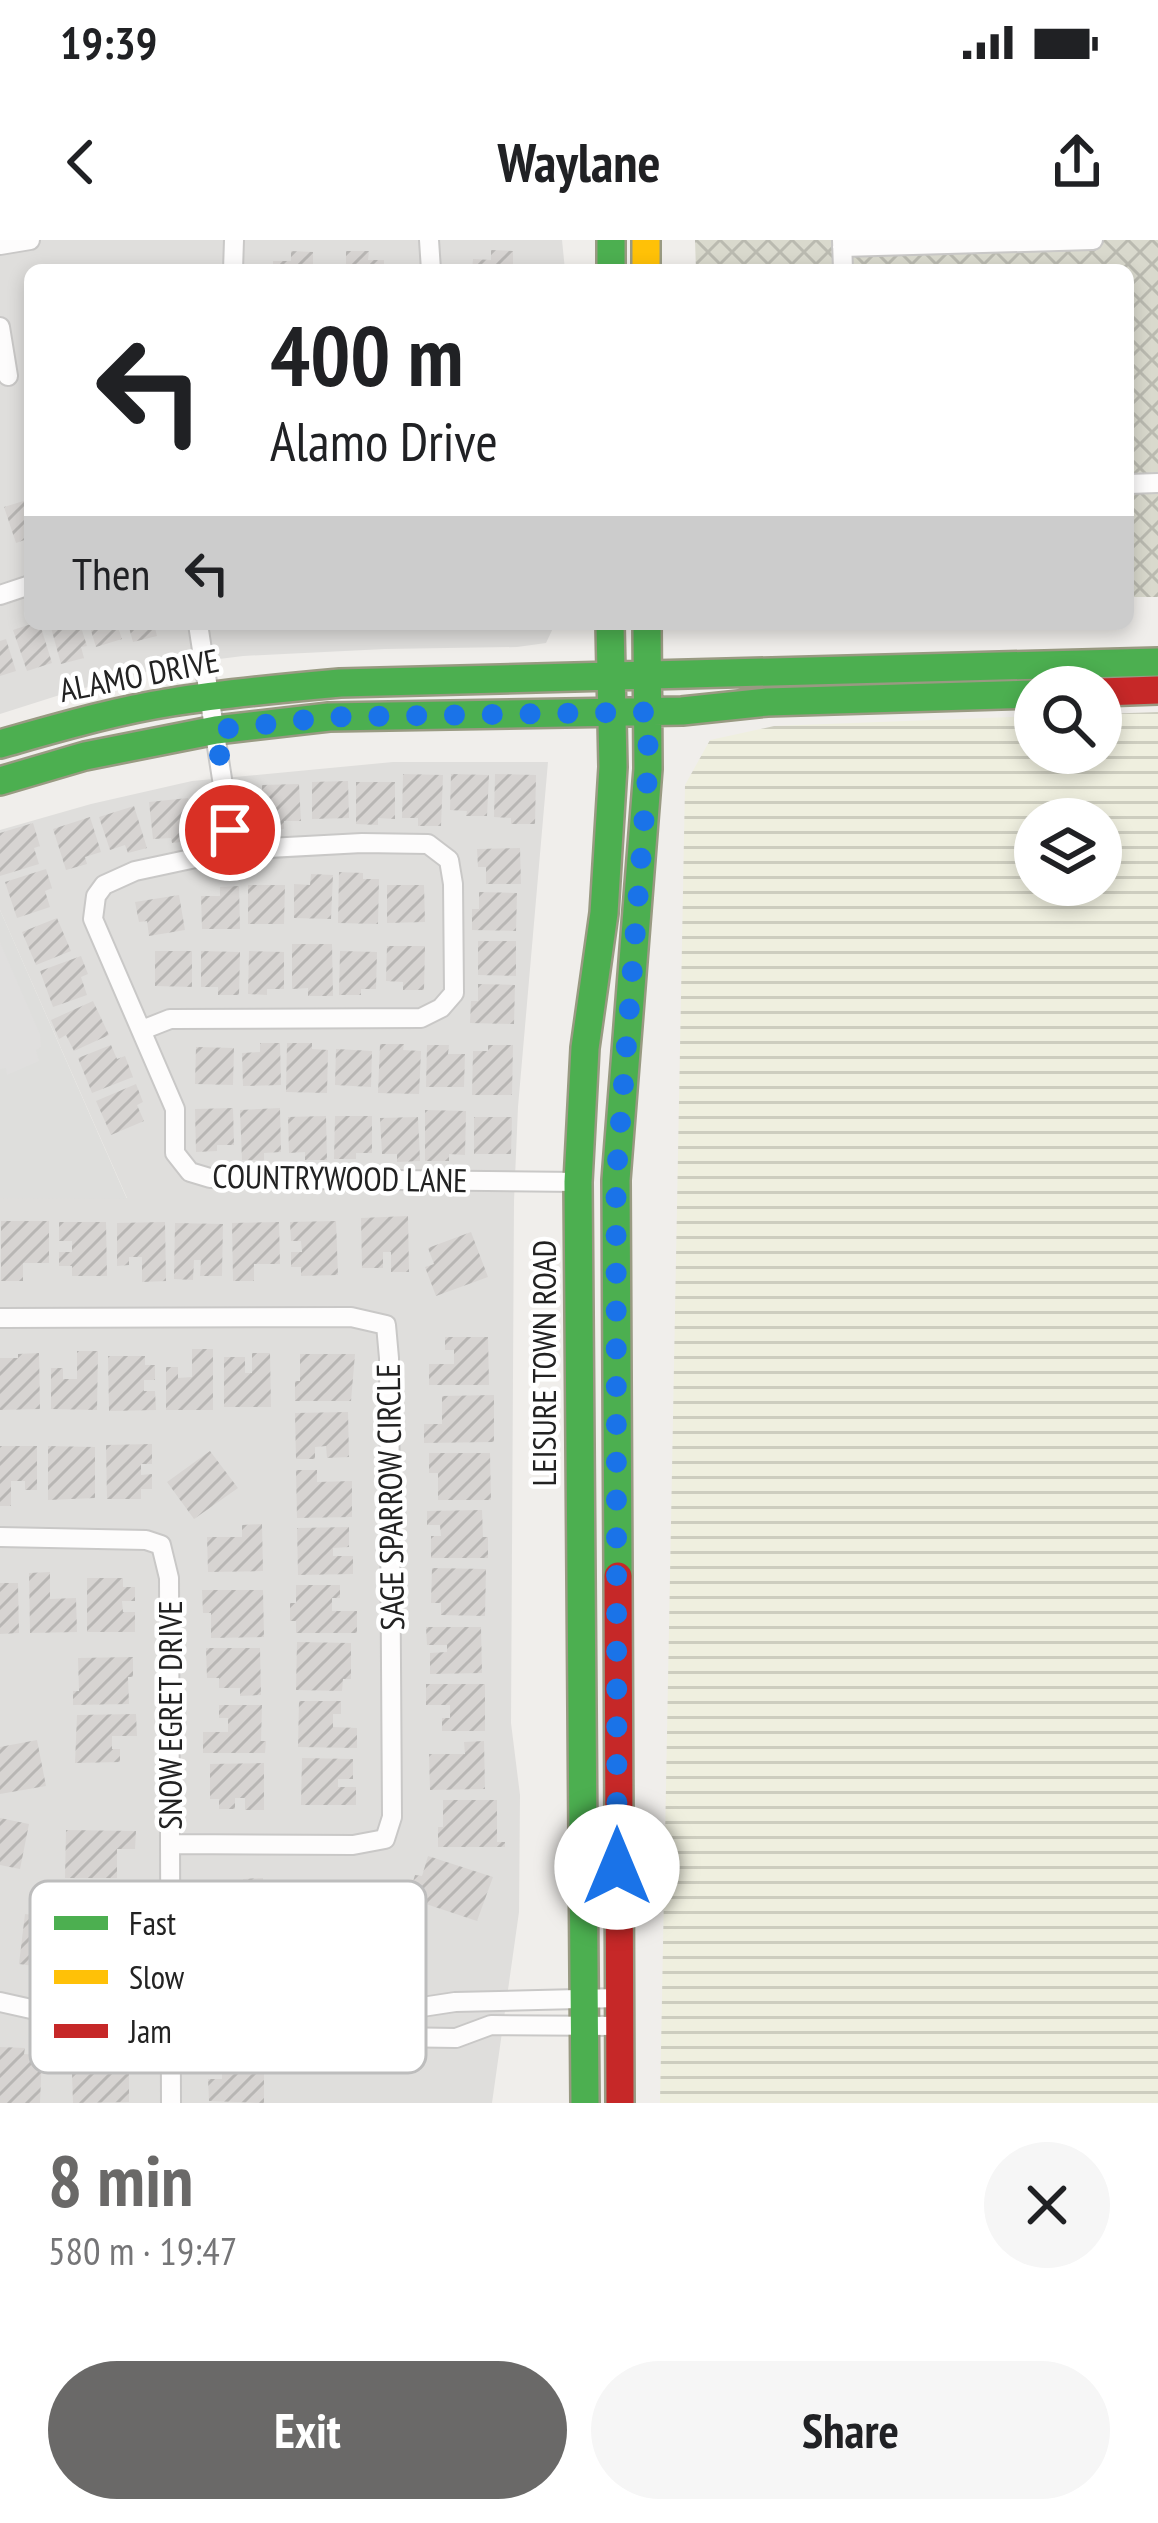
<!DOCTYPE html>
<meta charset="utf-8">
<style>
body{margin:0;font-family:"PT Sans Narrow",sans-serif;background:#f6f6f6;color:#202124;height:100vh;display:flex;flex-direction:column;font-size:45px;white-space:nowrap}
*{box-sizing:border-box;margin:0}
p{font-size:39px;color:#757577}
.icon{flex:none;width:66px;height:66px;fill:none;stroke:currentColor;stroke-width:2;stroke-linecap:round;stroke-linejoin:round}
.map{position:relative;height:1863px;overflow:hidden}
.details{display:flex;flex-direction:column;background:#fff;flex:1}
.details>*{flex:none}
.top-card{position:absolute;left:24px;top:24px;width:1110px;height:366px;border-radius:18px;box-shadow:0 6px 18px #0003;background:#fff;color:#202124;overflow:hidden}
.controls{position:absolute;left:1014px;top:426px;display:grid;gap:24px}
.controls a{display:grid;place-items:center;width:108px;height:108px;border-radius:50%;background:#fff;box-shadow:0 6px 18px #0003;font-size:60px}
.pin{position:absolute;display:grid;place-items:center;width:102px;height:102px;color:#fff;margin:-51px;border:6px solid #fff;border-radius:50%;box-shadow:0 3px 12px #0007}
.me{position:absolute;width:132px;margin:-66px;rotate:0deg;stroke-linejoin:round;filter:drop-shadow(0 0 9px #0008)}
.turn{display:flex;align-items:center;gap:42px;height:252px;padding:0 48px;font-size:54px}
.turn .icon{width:156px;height:156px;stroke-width:2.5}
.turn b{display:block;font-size:84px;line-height:102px}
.then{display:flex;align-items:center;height:114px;padding:0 48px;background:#0003;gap:24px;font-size:45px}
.round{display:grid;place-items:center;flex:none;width:126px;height:126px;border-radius:63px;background:#f6f6f6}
.headline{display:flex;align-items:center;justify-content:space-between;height:204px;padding:0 48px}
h1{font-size:72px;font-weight:700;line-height:90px;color:#6a6968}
.cta{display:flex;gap:24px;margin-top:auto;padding:24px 48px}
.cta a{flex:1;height:138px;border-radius:72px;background:#6a6968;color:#fff;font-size:48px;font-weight:700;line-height:138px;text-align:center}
.cta a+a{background:#f6f6f6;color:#202124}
.status{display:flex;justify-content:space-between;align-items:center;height:84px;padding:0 60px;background:#fff;direction:ltr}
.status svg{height:33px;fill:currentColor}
header{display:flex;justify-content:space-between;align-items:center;height:156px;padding:0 48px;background:#fff;font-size:54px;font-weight:700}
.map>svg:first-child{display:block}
</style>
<div class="status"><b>19:39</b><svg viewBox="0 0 49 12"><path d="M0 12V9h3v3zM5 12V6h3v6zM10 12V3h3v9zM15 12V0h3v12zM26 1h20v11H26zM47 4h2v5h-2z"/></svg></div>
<header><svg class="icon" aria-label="back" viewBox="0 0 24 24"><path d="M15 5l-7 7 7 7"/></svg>Waylane<svg class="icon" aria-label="share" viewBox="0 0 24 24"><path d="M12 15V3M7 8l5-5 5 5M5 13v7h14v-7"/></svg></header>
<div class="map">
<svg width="1158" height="1863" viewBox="0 0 1158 1863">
<defs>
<pattern id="construction-cross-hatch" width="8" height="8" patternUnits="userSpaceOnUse" patternTransform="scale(3)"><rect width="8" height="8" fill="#d9d9cd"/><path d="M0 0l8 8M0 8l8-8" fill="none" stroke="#babab0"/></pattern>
<pattern id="farmland-rules" width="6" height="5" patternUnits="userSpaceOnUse" patternTransform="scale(3)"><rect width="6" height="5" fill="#efefdf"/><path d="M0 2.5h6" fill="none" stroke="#cdcdbf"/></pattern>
<pattern id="building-hatch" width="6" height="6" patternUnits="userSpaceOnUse" patternTransform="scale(3)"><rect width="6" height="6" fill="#d7d4d2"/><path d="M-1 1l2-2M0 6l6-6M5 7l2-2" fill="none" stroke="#b8b6b4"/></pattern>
</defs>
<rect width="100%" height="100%" fill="#f0eeeb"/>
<path fill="#dfdedc" d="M0,0H562L565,30H30V384H555L546,403L517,407L385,409L243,416L171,425L66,453L0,474Z
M393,522H548L518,867L514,961L511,1483L520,1555L519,1672L492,1863H0V958H127L0,670V590L91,564L192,541Z"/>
<path fill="#dededc" d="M0,670L127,959L0,958Z"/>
<path fill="url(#construction-cross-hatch)" d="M695,0H1158V357H1128V30H696Z"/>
<path fill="url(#farmland-rules)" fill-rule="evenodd" d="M1158,472V1863H660L685,545L710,500L774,486L1035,476V513H1101V474ZM1035,579H1101V645H1035Z"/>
<path fill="#e0dfde" d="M0,702L40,794L41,807L36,810L39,821L7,835L6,828L0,829Z"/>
<path fill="url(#building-hatch)" d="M491,10L513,11V30H472L473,19L491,20Z
M291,11L313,12V30H273V21H291Z
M346,11H369L368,20H384V30H346Z
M30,259V298L16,303L4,267Z
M31,384H40L52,423L27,431L13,390Z
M50,384H80L87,406L81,407L84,418L61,424Z
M89,384H117L122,399L96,407Z
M128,384H154L157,396L133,402Z
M6,399L16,431L0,436V401Z
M403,534L443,535L441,586H418V578H402Z
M451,534L489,535L487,576H466L467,571L450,570Z
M495,534L536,535L535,584H511V578L494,577Z
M348,541L349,578L312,579V542Z
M356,542H395V579L378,578V585L356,584Z
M299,544L301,581H284V589L263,590L262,545Z
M188,558L192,601L172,603L171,598L153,599L149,562Z
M134,566L147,608L128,613L125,605L110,610L99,577Z
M90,577L101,612L85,617L87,624L66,630L53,589Z
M33,583L40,606L34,608L39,624L0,636V593Z
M520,608L521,644H486V627H478L477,609Z
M46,629L52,648L45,651L50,667L17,678L5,642Z
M339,632L363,633V639H379L378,684L338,683Z
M311,634L333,635L331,679L294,678V644L310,645Z
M248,645H285L284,684H248Z
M387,645H424L425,682L387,683Z
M239,646L240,689H202L201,656H220V647Z
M479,652L517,653L516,691L472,690V669H479Z
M179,655L185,690L149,696L147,681L139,682L135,662Z
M57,678L71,711L36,725L22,692Z
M478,701H516V736L478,735Z
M292,704H332L333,756H308V748L292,749Z
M387,706H425L424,750H403V742L386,741Z
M155,711H192V747L155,746Z
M201,711L240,712L239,755H218V747H201Z
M249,711L284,712V749H267V755L248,754Z
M340,711L377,712L376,749H361V755H339Z
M81,716L88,734L81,737L87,755L53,767L40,731Z
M478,744L515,745L514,784L470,783L471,761H478Z
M93,761L109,795L74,811L66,795L59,799L51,780Z
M260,803H280L281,845L243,846L242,813L260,812Z
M287,803H312V809L328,810L327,853L286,852Z
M380,804H404L403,810L421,811L419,854L378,853Z
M111,805L117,819L125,816L133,837L92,853L78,818Z
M427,805H449L448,814H465L464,847H426Z
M488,805H513L512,855H472L473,811H488Z
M196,807L234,808L233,845L195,844Z
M336,809L372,811L371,847L335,845Z
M136,844L143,862L137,865L144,881L111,895L96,861Z
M233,868L234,905H217V911L196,912L195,869Z
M280,868L281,912L264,913V920H242L240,870Z
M425,870L466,871L465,915L449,914V921H425Z
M326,876L327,920H305V912L289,913L288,877Z
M335,876H372V913H356V919H334Z
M418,877L420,921L397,922V914H382L380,878Z
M474,877H512L511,914H474Z
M408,976L409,1032H391V1012H383V1028H362L361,978Z
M1,981H49V1023H23V1041H1Z
M336,981L338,1035L301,1036V1027H291V1012H302L301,1001H291L290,982Z
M59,982H106L107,1036H72V1026H59V1012H72V1001H59Z
M165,982L166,1041L142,1042V1017H129V1025L117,1026V983Z
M279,982L280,1024H254V1041H233L232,983Z
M175,983L223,984L222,1036H200L201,1020H194L193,1040L174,1039Z
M471,992L488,1037L436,1056L425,1027L434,1024L428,1008Z
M445,1097H488L489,1145H429V1124H454V1110H445Z
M192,1109H213V1170H166V1127H178V1138L192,1137Z
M77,1111H98L97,1170L51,1169V1128H63V1139H77Z
M39,1113L40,1169L0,1170V1118H18V1114Z
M252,1113H270L271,1167H224V1117H245V1133H252Z
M300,1114H355L351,1161H295V1141H300Z
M108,1116H145V1125H155V1140H144V1151H155L156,1170L109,1171Z
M494,1155V1202L424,1203V1184H442V1156Z
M348,1172L349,1217L327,1218L326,1206L315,1207V1219H296L295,1173Z
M152,1204V1224H141V1235L152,1234V1249H141V1259H107L106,1205Z
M0,1206H37V1250H25V1241H11V1266H0Z
M48,1206L95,1207V1258L48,1260Z
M210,1211L238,1248L194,1279L167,1242Z
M429,1213H490L491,1260H438V1233H429Z
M296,1230H317V1242L352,1241V1277L297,1278Z
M482,1270L483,1297H488V1318H431V1296H441L440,1285H427V1271Z
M262,1284L263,1331L208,1332L207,1297H242V1285Z
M349,1287V1307L333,1308V1316H353V1334L298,1335L297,1288Z
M432,1328L486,1329L485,1376L441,1375V1363H431Z
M50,1332V1359L76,1358L77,1392L30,1393L29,1333Z
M87,1338H123V1347H135V1361H122L123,1372H135V1392H87Z
M0,1343H18L19,1393L0,1394Z
M296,1345H340V1358H332V1371H357V1393H296V1381H290V1363H296Z
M202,1350H263L264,1397L211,1398V1373H203Z
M426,1387H481L482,1433L430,1434V1413L447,1412V1405H427Z
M297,1402L351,1403V1439H343L342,1451L296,1450Z
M206,1408H260L261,1455L240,1456V1448H219V1438H207Z
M133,1417V1437H128L129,1464L73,1465V1451H79L78,1418Z
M426,1444H485V1491H442V1478H450V1465H426Z
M299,1461H341V1474H333V1487L357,1488V1508L298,1507Z
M219,1465H262L261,1501H266L265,1513H203V1492H228V1478H219Z
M136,1474L137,1496H112V1509H120V1522L75,1523L77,1475Z
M37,1500L46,1546L0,1554V1507Z
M484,1501L485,1549L430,1550L429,1514H465L464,1502Z
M302,1518L353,1519V1539H338V1547H356V1565H301Z
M264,1523V1570H245V1558H235V1569H219V1559H210V1524Z
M443,1560H497V1602H505V1607H438V1587H443Z
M0,1578L29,1584L20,1629L0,1625Z
M66,1590L136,1591L135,1609H117V1638H65Z
M428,1616L493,1637L477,1681L408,1658L415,1635L422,1636Z
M263,1638L264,1686H209V1650H243V1639Z
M331,1640L332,1712H285L284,1641Z
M25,1674L72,1679L65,1730L19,1724Z
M0,1807L25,1808L24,1814L42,1815L40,1863H0Z
M264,1831V1863L209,1861L208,1839H222V1832Z
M129,1832V1862L73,1863L72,1833Z"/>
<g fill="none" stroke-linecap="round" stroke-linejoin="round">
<g stroke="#c9c8c7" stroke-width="22">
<path id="street" d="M429,0L431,30
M842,0L843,30
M0,5L30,0
M842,7L1093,0
M233,30L234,0
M0,87L8,136
M1128,244L1158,243
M0,355L30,345
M198,384L233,610
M142,790L170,779L421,778L441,768L454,753L453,644L449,620L428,604L362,603L233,610L135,631L104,645L96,656L93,679L175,869V913L190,932L210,938L578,942
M0,1078L351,1077L386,1085L389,1118L392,1577L385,1599L353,1605L170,1604
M0,1297L146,1300L161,1305L169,1338L171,1863
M0,1762L58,1775L146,1784L357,1786L409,1769L455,1762L618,1758
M357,1786L390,1797L456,1798L491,1785L618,1786"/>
</g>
<g stroke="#999a82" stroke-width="32">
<path id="fast" d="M611,0V30
M0,504C57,488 114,471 172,462C228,453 284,448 340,443L1158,422
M0,541L85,516L216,490L329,477L682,471L767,462L1035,454
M618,1336L616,940L648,529L647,384
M585,1863L578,942L585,808L604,673L613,527L610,384"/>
</g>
<g stroke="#999a82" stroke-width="32">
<path id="slow" d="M646,0V30"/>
</g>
<g stroke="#999a82" stroke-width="32">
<path id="jam" d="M1101,452L1158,450
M618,1336L620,1863"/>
</g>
<use href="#street" stroke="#fdfcfc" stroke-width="18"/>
<use href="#fast" stroke="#4caf50" stroke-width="27"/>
<use href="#slow" stroke="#ffc107" stroke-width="27"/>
<use href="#jam" stroke="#c62828" stroke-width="27"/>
</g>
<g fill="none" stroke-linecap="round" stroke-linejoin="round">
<path stroke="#1a73e8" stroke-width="21" stroke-dasharray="0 37.8" d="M230,590L216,490L329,477L648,472V529L616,940L617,1627"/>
</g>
<g text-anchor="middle" stroke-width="9" stroke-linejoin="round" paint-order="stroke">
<g font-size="33" fill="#222" stroke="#fff">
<text transform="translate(139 435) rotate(-11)" y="12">ALAMO DRIVE</text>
<text transform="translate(340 938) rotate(1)" y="12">COUNTRYWOOD LANE</text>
<text transform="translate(544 1123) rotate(-90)" y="12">LEISURE TOWN ROAD</text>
<text transform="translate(390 1257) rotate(-91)" y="12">SAGE SPARROW CIRCLE</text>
<text transform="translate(170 1475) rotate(-90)" y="12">SNOW EGRET DRIVE</text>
</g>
</g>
<rect x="30" y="1641" width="396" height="192" rx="18" fill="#fff" stroke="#bdbdbd" stroke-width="3"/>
<rect x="54" y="1676" width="54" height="14" fill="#4caf50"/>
<rect x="54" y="1730" width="54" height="14" fill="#ffc107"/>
<rect x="54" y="1784" width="54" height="14" fill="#c62828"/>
<g font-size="33" fill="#222">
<text x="129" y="1695">Fast</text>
<text x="129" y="1749">Slow</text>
<text x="129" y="1803">Jam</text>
</g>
</svg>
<div class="controls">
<a><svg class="icon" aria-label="search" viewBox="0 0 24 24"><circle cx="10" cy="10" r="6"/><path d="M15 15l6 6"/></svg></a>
<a><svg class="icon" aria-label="layers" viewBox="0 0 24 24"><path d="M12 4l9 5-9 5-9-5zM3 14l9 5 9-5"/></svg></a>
</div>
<div class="pin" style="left:230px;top:590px;background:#d93025"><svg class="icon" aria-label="arrive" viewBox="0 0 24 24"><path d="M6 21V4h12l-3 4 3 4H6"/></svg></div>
<svg class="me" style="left:617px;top:1627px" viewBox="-20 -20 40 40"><circle r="19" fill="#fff"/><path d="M0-13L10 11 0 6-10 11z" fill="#1a73e8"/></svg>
<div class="top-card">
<div class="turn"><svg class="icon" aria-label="left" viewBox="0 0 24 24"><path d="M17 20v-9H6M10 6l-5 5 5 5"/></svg><div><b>400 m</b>Alamo Drive</div></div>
<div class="then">Then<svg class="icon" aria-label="left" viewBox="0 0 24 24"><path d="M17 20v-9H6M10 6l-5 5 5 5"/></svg></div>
</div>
</div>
<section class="details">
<div class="headline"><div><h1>8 min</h1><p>580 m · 19:47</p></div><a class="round"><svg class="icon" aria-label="close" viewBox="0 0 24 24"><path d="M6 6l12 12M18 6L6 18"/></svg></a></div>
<div class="cta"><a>Exit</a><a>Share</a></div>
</section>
